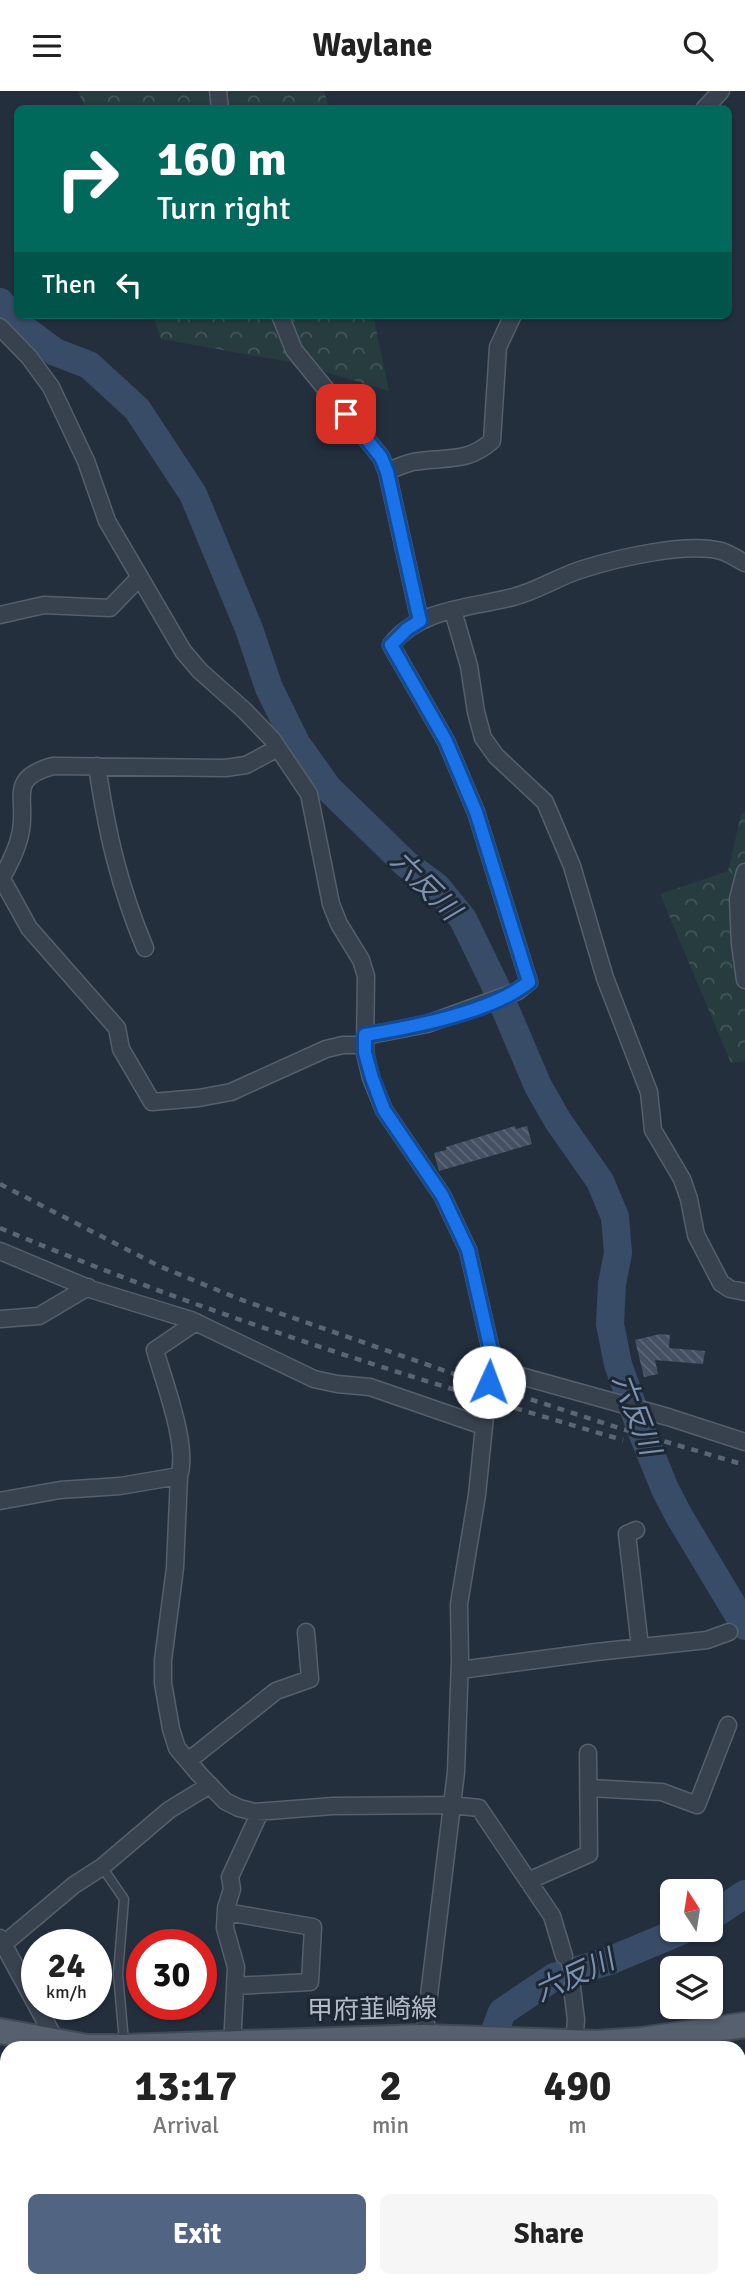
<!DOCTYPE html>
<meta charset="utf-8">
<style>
body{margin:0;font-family:Signika,"Noto Sans JP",sans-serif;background:#f6f6f6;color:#222;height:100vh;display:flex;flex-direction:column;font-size:26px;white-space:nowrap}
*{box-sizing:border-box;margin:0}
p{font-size:23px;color:#767676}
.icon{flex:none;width:38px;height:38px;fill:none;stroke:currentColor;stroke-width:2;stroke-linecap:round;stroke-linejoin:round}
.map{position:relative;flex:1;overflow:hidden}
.details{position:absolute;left:0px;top:1950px;width:746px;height:247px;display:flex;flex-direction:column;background:#fff;border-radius:21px 21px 0 0;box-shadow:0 2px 5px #0004}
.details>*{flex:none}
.guide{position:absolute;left:14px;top:14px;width:718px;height:214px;border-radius:10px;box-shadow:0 2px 5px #0004;background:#00695c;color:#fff;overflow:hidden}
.needle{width:46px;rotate:348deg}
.fabs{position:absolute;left:660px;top:1788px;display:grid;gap:14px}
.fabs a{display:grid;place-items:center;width:63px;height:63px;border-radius:10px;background:#fff;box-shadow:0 2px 5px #0004;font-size:35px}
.speed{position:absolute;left:21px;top:1838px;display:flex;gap:14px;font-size:35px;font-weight:700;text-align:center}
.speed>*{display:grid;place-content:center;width:91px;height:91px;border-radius:50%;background:#fff;box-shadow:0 2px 5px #0004;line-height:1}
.speed small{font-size:18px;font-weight:400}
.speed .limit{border:10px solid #d22;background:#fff;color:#111}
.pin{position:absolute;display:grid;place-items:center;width:60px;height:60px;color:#fff;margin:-30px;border-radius:14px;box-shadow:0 4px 10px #0006}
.me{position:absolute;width:77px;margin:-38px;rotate:2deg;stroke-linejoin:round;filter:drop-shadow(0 0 5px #0008)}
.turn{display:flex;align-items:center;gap:24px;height:147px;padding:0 28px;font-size:32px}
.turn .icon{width:91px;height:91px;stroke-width:2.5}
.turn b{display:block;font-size:49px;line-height:60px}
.then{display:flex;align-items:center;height:66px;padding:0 28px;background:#0003;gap:14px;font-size:26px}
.eta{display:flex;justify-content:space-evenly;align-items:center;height:119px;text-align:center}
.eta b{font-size:42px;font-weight:700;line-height:49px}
.primary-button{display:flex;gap:14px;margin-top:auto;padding:14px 28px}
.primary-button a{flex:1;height:80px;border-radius:10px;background:#516482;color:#fff;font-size:28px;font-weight:700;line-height:80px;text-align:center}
.primary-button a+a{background:#f6f6f6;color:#222}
header{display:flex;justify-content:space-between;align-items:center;height:91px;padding:0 28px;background:#fff;font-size:32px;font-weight:700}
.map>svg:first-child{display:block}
</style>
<header><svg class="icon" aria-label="menu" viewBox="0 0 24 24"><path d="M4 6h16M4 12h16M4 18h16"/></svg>Waylane<svg class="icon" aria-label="search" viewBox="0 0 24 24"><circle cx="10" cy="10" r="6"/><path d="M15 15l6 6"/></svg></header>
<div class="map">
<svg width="745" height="2196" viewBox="0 0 745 2196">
<defs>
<pattern id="forest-crowns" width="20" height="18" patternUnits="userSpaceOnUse" patternTransform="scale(1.75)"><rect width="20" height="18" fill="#263c3f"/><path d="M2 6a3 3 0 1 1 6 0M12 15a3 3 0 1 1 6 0" fill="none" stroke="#435659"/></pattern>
<pattern id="building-back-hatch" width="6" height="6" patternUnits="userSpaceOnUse" patternTransform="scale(1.75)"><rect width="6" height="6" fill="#455162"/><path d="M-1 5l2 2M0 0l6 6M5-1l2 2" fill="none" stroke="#5d6877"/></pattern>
</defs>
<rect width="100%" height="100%" fill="#242f3e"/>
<path fill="url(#forest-crowns)" d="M78,0H324L329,17H85Z
M153,224H373L389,300L296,272L161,248Z
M745,720V970L731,972L660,803L728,780L741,724Z"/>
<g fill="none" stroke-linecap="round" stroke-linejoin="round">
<path stroke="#394c67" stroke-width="28" d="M0,211L20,235L55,261L89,274L137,318L193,403L249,538L269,597L296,652L328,697L406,773L437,796L463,828L495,894L538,995L558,1030L600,1090L615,1126L618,1162L612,1193L610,1233L618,1273L641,1339L665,1398L679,1425L745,1535
M710,1826L745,1803
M493,1956L494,1942L502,1921L554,1886L609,1870L683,1839
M488,2189L489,2196"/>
</g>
<path fill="url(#building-back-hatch)" d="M515,1035L516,1038L527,1035L532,1053L439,1080L434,1062L446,1059V1056Z
M660,1243L670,1244L669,1257L705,1260L703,1273L655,1269L658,1283L644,1286L635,1249Z"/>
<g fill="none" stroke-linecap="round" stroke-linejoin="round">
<g stroke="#565f6c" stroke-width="11">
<path id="service" d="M102,1776L124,1808L118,1883L124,1951
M564,1865L572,1896"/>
</g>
<g stroke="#565f6c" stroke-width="19">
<path id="minor" d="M218,0L220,18
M704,18L721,0
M280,224L294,259L381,366L387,381L420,530
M0,236L29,266L51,296L86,370L107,430L183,560L200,580L244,619L272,648L309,703L331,813L339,833L361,869L366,885L365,962L371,987L384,1019L442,1104L468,1159L492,1264L489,1291
M387,381C395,377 404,373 413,371C445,365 466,373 492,350L498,256L513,224
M453,520L469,575L476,621L483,647L496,665L545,711L572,775L605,887L649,1001L653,1039L682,1088L689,1108L696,1144L721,1192L730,1198L745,1201
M0,524L44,514L110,517L139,487
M97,675C107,742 119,795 145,857
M745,781L738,808L740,853L745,889
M2,788L29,837L117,937L121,958L152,1011L199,1007L231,1001L326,958L343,954H365
M0,789C8,777 17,758 20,744C29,708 5,688 53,675L225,677L246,674L278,657
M365,945L427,933L518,900L529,891L476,721L446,650L391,554C419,517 472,517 513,506C538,500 559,485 583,478C618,467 686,451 721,460C729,462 737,468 745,472
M0,1160L93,1199L191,1229L314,1288L337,1293L370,1296L483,1335
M0,1228L39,1225L88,1196
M196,1231L155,1259C164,1291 189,1355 179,1385L175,1477L163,1569V1592L171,1638L177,1657L199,1683L225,1710L239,1717L255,1721L333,1715L452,1714L479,1717L552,1825L564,1865
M492,1277L668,1326L745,1351
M0,1410L60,1399L120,1395L179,1385
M636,1439L627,1443L640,1556
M460,1579L596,1561L707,1549L729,1541
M188,1670L276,1600L310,1588L306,1541
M590,1697L662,1701L697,1714L728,1634
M528,1790L589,1763L588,1662
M226,1821L313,1836L310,1891L235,1895
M0,1847L56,1950
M5,1852L74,1794L102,1776L169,1719L210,1694
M572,1896L576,1929L574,1952
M424,1946L456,1681L460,1569L459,1513L477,1404L486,1315
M232,1956L236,1876L225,1837L226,1817L232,1798L230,1786L260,1721
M0,2064L7,2065
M738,2077L745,2073
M738,2185L745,2189
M419,2189L443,2196"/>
</g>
<g stroke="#414a57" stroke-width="28">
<path id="primary" d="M0,1940L87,1956H124L424,1946L597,1952L641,1949L745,1934"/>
</g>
<g stroke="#434c59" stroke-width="30">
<path id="trunk" d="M0,2001H7
M0,2029H7
M511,2189L523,2196
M558,2189L569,2196"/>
</g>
<use href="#service" stroke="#38414e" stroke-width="8"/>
<use href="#minor" stroke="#38414e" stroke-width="16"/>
<use href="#primary" stroke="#56606e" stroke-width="24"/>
<use href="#trunk" stroke="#656462" stroke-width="26"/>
<path stroke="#5a6575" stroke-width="4.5" stroke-dasharray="7 7" stroke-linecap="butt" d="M0,1093L159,1175L239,1208L477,1291L619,1337L745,1374
M0,1137C202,1222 413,1288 623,1349"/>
</g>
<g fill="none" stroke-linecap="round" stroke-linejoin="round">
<g stroke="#114b97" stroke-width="18">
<path id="route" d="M346,323L381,366L387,381L420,530L407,538L391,554L446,650L476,721L529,891C492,921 413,936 365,944V962L372,987L384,1019L442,1104L468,1159L492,1264L489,1291"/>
</g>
<use href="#route" stroke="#1a73e8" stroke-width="12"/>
</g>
<g text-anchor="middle" stroke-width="6" stroke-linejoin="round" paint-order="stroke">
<g font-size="26" fill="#b4bcc9" stroke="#1d2633">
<text transform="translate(372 1918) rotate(-1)" y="9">甲府韮崎線</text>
</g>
<g font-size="28" font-style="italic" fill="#7c92b1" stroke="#1d2633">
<text transform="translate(426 794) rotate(45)" y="10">六反川</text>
<text transform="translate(637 1323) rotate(69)" y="10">六反川</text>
<text transform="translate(574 1884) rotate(-25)" y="10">六反川</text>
</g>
</g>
</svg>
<div class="fabs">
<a><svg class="needle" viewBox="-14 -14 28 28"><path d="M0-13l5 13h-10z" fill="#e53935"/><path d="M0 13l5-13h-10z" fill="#767676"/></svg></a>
<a><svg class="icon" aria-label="layers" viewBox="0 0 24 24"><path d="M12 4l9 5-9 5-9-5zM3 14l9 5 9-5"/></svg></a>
</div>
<div class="speed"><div>24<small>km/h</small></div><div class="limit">30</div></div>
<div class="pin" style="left:346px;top:323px;background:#d93025"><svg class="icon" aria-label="arrive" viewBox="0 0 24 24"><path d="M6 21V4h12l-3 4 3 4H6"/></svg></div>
<svg class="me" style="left:489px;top:1291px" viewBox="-20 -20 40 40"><circle r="19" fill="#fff"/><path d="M0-13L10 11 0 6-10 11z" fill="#1a73e8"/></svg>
<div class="guide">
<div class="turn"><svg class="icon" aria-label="right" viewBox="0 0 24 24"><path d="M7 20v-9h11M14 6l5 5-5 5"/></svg><div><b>160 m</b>Turn right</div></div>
<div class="then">Then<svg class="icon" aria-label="left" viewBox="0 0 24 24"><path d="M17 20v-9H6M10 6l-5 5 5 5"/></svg></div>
</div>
<section class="details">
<div class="eta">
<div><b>13:17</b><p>Arrival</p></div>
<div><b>2</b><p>min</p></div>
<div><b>490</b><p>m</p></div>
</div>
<div class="primary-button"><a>Exit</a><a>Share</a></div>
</section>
</div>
